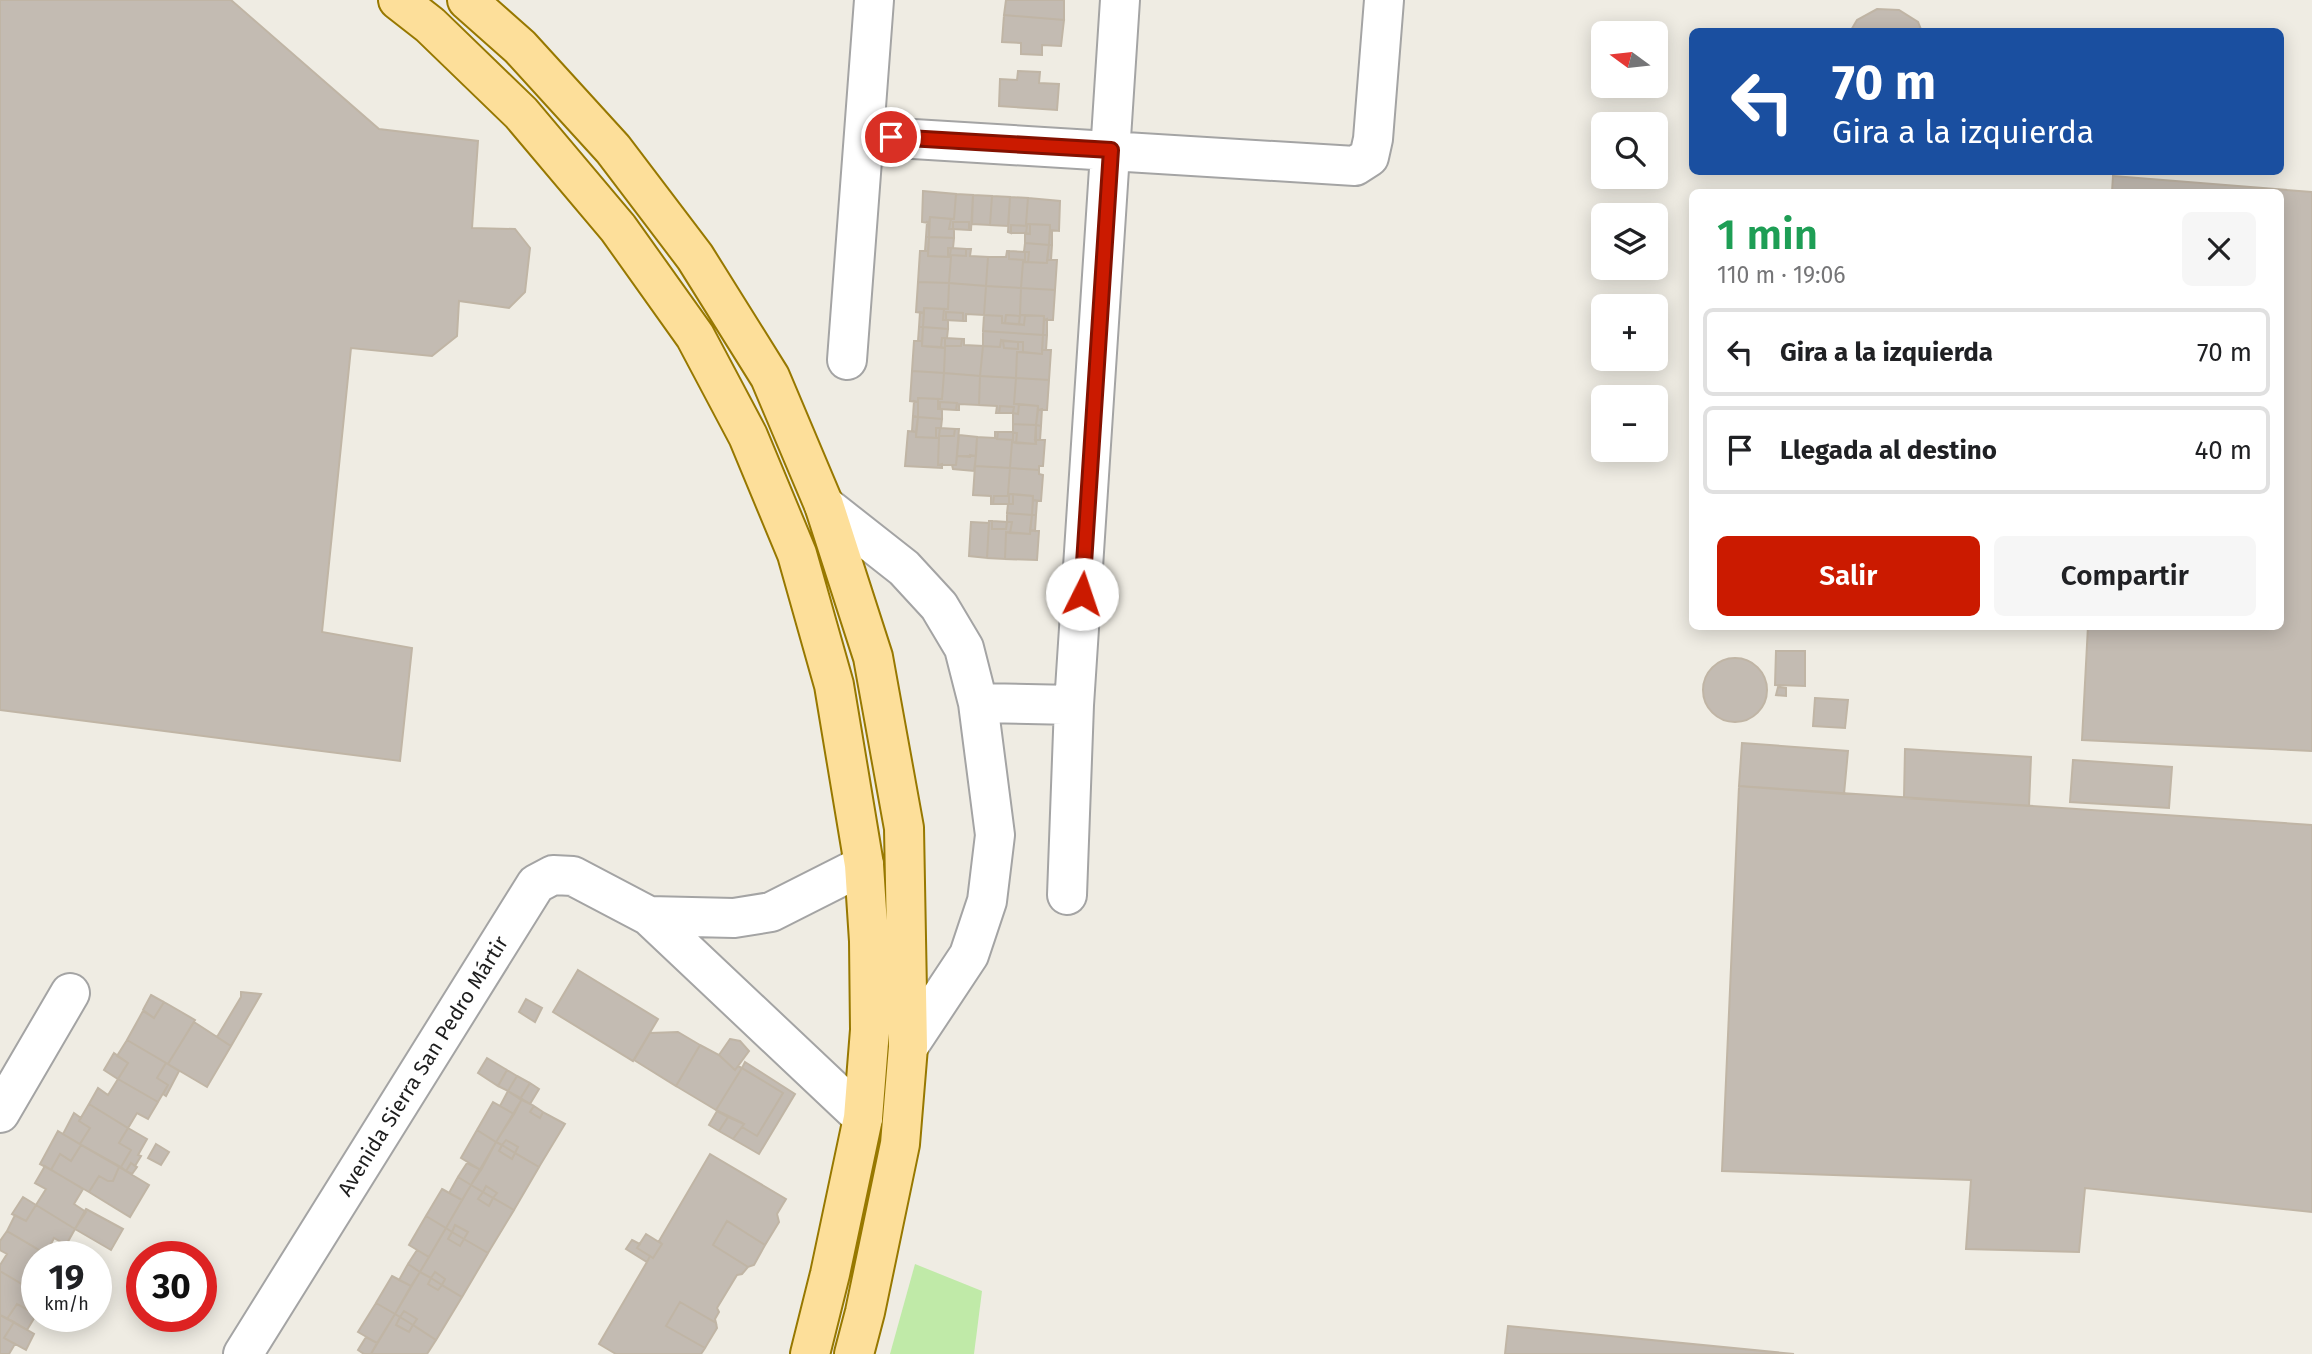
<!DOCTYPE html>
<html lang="es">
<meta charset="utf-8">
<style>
body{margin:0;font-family:"Fira Sans",sans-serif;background:#f6f6f6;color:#202124;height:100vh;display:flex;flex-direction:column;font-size:26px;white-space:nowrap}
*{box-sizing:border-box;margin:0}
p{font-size:23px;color:#757577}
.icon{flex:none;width:38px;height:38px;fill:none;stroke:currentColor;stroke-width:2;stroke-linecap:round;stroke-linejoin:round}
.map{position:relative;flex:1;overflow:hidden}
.side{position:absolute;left:1689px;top:189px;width:595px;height:441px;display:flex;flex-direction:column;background:#fff;border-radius:10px;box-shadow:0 4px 18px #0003}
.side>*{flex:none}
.top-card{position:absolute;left:1689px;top:28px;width:595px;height:147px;border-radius:10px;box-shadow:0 4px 18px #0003;background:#1a4fa0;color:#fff;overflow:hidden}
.needle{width:46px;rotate:285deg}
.buttons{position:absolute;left:1591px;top:21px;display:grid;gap:14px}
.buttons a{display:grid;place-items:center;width:77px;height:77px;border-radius:10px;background:#fff;box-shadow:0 4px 18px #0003;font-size:35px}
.speed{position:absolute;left:21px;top:1241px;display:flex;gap:14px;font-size:35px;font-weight:700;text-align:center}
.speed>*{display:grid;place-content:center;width:91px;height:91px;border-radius:50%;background:#fff;box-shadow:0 4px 18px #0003;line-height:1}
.speed small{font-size:18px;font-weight:400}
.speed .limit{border:10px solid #d22;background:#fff;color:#111}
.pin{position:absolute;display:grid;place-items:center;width:60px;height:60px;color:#fff;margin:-30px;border:4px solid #fff;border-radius:50%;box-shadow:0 2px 7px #0007}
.me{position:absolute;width:77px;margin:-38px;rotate:4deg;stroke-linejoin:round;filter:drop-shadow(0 0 5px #0008)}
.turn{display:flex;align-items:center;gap:24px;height:147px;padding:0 28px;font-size:32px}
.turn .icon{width:91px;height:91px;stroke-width:2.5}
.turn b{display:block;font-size:49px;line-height:60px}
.round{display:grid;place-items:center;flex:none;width:74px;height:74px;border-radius:10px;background:#f6f6f6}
.summary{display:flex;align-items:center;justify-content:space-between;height:119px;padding:0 28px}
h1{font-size:42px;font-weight:600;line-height:52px;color:#1e9e55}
.primary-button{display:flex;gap:14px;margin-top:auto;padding:14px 28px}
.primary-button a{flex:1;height:80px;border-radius:10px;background:#cb1a00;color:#fff;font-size:28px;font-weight:600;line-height:80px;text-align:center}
.primary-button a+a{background:#f6f6f6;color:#202124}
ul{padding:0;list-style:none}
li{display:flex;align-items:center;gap:21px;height:88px;margin:0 14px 10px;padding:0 14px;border:4px solid #e0e0e0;border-radius:10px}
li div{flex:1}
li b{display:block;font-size:26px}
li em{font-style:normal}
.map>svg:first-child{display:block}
</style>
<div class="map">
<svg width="2312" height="1354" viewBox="0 0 2312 1354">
<rect width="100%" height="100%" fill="#efece3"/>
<path fill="#c0eaa8" d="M915,1264L982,1291L974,1354H890Z"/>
<path fill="#c3bbb2" stroke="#c0b5a5" stroke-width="2" d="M0,0H231L379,129L478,141L472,228L515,229L530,248L525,292L509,308L459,301L457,336L432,356L351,348L322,632L412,648L400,761L0,710Z
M1006,0H1064V20L1004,15Z
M1877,9L1899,10L1918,22L1922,32H1850L1857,20Z
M1004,15L1064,20L1061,46L1042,45V55L1021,54V43L1002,42Z
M1018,71L1040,72L1039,83L1059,84L1057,110L999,106L1000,79L1017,80Z
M2113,176L2312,192V751L2082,740L2088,626H2280V192H2112Z
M923,191L956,194L954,219L930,217L929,223L922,222Z
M956,194L973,195L971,230H969V222H953V229H949L951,219H954Z
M973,195L992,196L990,225L972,224Z
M992,196L1010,197L1008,226L990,225Z
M1010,197L1028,198L1026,224H1030V234L1026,233L1027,226L1011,225V233L1008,232Z
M1028,198L1060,201L1059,231L1050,230V225L1026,224Z
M930,217L951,219L949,229H954V238L929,237Z
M927,222L929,223V237H926Z
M953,222H969V230L953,229Z
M1030,224L1050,225L1049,245L1025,243V233L1030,234Z
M1011,225L1027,226L1026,233H1011Z
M1050,230L1052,231V245H1049Z
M926,237H929L928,251H925Z
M929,237L954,238L953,248H948V257L928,256Z
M1025,243L1049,245L1047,263L1028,262L1029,252H1024Z
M1049,245H1052L1051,260H1047Z
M948,248H951L950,255L966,256V249H971L970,256L988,257L986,286L949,283L951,257H948Z
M951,248L966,249V256L950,255Z
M920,251H928V256L951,257L949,283L918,282Z
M1007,251H1009V259L1025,260V252H1029L1028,262H1023L1021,288L986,286L988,257H1006Z
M1009,251L1025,252V260L1009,259Z
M1047,260H1057L1055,290L1021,288L1023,262L1047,263Z
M918,282L949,283L948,309L924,308V313L916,312Z
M949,283L986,286L984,315L966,314V321H963V313L946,312V320H943L944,309H948Z
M986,286L1021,288L1020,315H1025L1024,325L1019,324L1020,316L1006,315L1005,323H1002V316L984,315Z
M1021,288L1055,290L1053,320H1044V316L1020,315Z
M924,308L944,309L943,320H948V329L923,327Z
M920,312L924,313L923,327H919Z
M946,312L963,313V321L946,320Z
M984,315L1002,316V323L1024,325L1025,315L1044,316L1043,335L983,331Z
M1006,315L1020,316L1019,324L1005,323Z
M1047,319V335H1043L1044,320Z
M919,327H923L922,341H918Z
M923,327L948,329L947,338H942L941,347L922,346Z
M983,331L1043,335L1042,354L1023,352V342H1018L1001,340L1000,347L983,346Z
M1043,335H1047L1046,350H1042Z
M942,338H945V346H961L962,339H964V345L983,346L980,376L944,373L945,348L941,347Z
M945,338L962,339L961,346H945Z
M1001,340L1003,341L1004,348L1018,349V342H1023V352H1017L1016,378L980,376L983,346L1000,347Z
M914,341H922V346L945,348L944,373L912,371Z
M1003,341L1018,342V349L1004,348Z
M1042,350H1051L1049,380L1016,378L1017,352L1042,354Z
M912,371L944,373L942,399L918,398V402L910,401Z
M944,373L980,376L979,405L959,404V410H956L957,403L940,402V409H938V399H942Z
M980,376L1016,378L1014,404H1019L1018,414L1013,413L1014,407L1000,406L999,413H996L997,406L979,405Z
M1016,378L1049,380L1047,410H1038V406L1014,404Z
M918,398L938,399V409H942V419L918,417Z
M914,401L918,402V417L913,416Z
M940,402L957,403L956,410L940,409Z
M1019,404L1038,406L1036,425L1013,424V413L1018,414Z
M1000,406L1014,407L1013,413H999Z
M1042,409L1041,426L1036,425L1038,410Z
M913,416L918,417L916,432L912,431Z
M918,417L942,419L941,428H936V438L916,437Z
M1013,424L1036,425V444L1016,443L1017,433H1013Z
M1036,425L1041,426L1040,440H1035Z
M936,428H940L939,436H954L955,429H959L956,465H938L939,438H936Z
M940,428L955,429L954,436H939Z
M908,431L916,432V437L939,438L938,465L942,464V468L905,466Z
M995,432H998L997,439L1013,440V432L1017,433L1016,443L1012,442L1010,468L975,466L977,437L995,438Z
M998,432H1013V440L997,439Z
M959,435L977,437L976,456H957Z
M1035,440H1045L1043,466H1039V470L1010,468L1012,442L1036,444Z
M970,455L976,456L974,471L953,469L952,465H956L957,456L970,457Z
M975,466L1010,468L1008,494H1013V504H1009V496H994L993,504H991V496L973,495Z
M1010,468L1039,470V474L1043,475L1041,501L1033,500V496L1008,494Z
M1013,494L1033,496L1032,515L1007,513L1008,504H1013Z
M994,496H1009V504H993Z
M1033,500L1037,501L1036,515H1032Z
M1007,513L1032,515L1030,534L1010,533L1012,522H1007Z
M1032,515H1036L1035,531L1030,530Z
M989,521H992V529H1006L1007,522H1012L1010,533L1006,532L1005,559L987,558Z
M992,521L1007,522L1006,529H992Z
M971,522L989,523L987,558L969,556Z
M1030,530L1039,531L1037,560L1005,559L1006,532L1030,534Z
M1776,651H1805V686L1775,685Z
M1703 690a32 32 0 1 1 64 0a32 32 0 1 1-64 0Z
M1778,687L1786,688V696L1776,695Z
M1815,698L1848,700L1845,728L1813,726Z
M1742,743L1848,751L1844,794L1739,786Z
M1905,749L2031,757L2029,806L1904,798Z
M2073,760L2172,767L2169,808L2070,802Z
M1739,786L2312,825V1212L2085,1188L2079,1252L1966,1249L1971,1180L1722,1171Z
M578,970L658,1019L633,1061L553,1012Z
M241,992L261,994L231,1046L217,1037L241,997Z
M151,995L164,1002L154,1018L143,1010Z
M526,999L542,1008L535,1022L519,1012Z
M164,1002L195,1020L168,1064L127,1040L143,1011L154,1018Z
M194,1022L231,1046L207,1087L168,1064Z
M678,1032L700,1045L676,1086L634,1060L650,1033Z
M730,1039L740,1041L749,1051L735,1070L719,1055Z
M127,1040L166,1063L157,1078L168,1085L158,1102L118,1079L128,1063L117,1056Z
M700,1045L719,1055L735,1070L738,1066L742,1068L716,1110L676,1086Z
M114,1053L128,1063L118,1079L104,1070Z
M487,1058L507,1070L498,1086L478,1073Z
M745,1062L795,1094L759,1154L733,1139L742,1127L757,1136L783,1093L742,1068Z
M166,1063L179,1071L166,1096L163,1094L168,1085L157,1078Z
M742,1068L783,1093L757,1136L742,1127L744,1124L741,1122L716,1110Z
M507,1070L517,1076L508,1091L498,1086Z
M517,1076L530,1083L520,1099L508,1091Z
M118,1079L158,1102L148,1119L137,1113L128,1128L89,1104L98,1088L108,1095Z
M530,1083L539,1089L530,1104L520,1099Z
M508,1091L522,1099L514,1114L500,1106Z
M522,1099L534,1106L530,1112L540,1118L543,1112L565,1124L539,1167L515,1153L518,1147L506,1140L502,1145L496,1142Z
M493,1102L514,1114L496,1142L477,1130Z
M89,1104L128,1128L119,1143L131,1150L121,1167L80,1144L90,1128L79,1121Z
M534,1106L543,1112L540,1118L530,1112Z
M717,1111L728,1117L719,1131L709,1125Z
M74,1113L81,1118L79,1121L90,1128L80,1144L63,1134Z
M728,1117L744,1124L733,1139L719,1131Z
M128,1128L147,1139L138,1155L141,1156L135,1166L131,1163L126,1171L121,1167L131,1150L119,1143Z
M477,1130L496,1142L481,1170L461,1158Z
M58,1131L81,1145L71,1161L60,1154L51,1170L40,1164Z
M506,1140L518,1147L515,1153L502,1145Z
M496,1142L502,1145L499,1151L512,1159L515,1153L539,1167L514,1210L493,1198L497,1193L486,1186L483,1192L471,1185Z
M156,1144L169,1152L161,1165L148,1158Z
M81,1145L119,1167L113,1181H108L99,1176L89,1192L51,1170L60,1154L71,1161Z
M502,1145L515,1153L512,1159L499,1151Z
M710,1154L786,1199L777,1214L779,1222L765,1245L727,1221L713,1245L748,1267L742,1274L737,1275L717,1308L719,1312L715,1319L716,1323L680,1302L666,1326L705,1348L701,1354H616L599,1344L647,1262L650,1256L653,1258L662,1244L659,1241Z
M131,1163L137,1167L132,1174L126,1171Z
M467,1163L481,1170L471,1185L458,1177Z
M45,1166L83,1189L74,1204L86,1212L75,1229L36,1205L46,1189L35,1183Z
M119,1167L149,1185L130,1217L89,1192L99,1176L108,1181H113Z
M458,1177L471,1185L462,1200L449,1193Z
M471,1185L483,1192L478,1199L489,1206L493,1198L514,1210L488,1253L464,1239L468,1232L455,1225L452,1232L446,1228Z
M486,1186L497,1193L493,1198L483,1192Z
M442,1189L462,1200L446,1228L426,1216Z
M483,1192L493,1198L489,1206L478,1199Z
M23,1197L36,1205L26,1221L12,1214Z
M36,1205L75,1229L66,1245L54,1238L46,1254L7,1231L15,1215L26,1221Z
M86,1209L123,1229L111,1250L75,1229Z
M426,1216L446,1228L429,1257L409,1245Z
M727,1221L765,1245L754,1265L748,1267L713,1245Z
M455,1225L468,1232L464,1239L452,1232Z
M446,1228L452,1232L448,1239L460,1246L464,1239L488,1253L462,1297L442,1285L445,1279L435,1272L431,1278L420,1272Z
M7,1231L46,1254L44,1256H37V1293L0,1271V1265L7,1254L0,1250V1241Z
M452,1232L464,1239L460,1246L448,1239Z
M646,1234L662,1244L653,1258L637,1248Z
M632,1240L640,1244L637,1248L650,1256L647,1262L626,1249Z
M417,1250L429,1257L420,1272L408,1264Z
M408,1264L420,1272L411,1286L399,1280Z
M0,1271L37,1293L28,1310L17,1304L7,1319L0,1315Z
M420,1272L431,1278L428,1284L438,1290L442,1285L462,1297L436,1340L413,1325L417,1319L404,1311L400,1317L395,1314Z
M435,1272L445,1279L442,1285L431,1278Z
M392,1276L411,1286L395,1314L376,1303Z
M431,1278L442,1285L438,1290L428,1284Z
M37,1294V1315L28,1310Z
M680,1302L716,1323L717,1328L705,1348L666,1326Z
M376,1303L395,1314L377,1343L358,1332Z
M17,1304L36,1315L27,1330L7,1319Z
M404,1311L417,1319L413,1325L400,1317Z
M395,1314L400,1317L396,1325L409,1332L413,1325L436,1340L427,1354H371Z
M0,1315L14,1322L4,1338L15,1344L9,1354H0Z
M400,1317L413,1325L409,1332L396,1325Z
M14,1322L34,1334L26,1350L4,1338Z
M1508,1326L1794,1354H1505Z
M366,1337L377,1343L371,1354H364L358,1350Z"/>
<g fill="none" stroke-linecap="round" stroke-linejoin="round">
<g stroke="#a4a4a4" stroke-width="42">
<path id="street" d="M864,136L1355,166L1369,157L1373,139L1384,0
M847,360L874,0
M824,505L904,568L939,606L964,648L978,703L995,835L987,901L969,955L908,1047
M978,703L1074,705
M1067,895L1074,705L1120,0
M649,916L734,918L771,912L864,865
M0,1113L70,993
M243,1354L536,884L553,875L573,876L649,916L863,1118"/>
</g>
<g stroke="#977800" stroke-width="42">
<path id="primary" d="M398,0L430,25L521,113L618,228L695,336L748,436L797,554L834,685L864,865L869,941L870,1030L863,1118L830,1274L810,1354
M467,0L520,47L613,149L695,257L770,377L824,505L873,657L904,828L908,1047L900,1144L865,1312L854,1354"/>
</g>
<use href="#street" stroke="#fff" stroke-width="38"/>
<use href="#primary" stroke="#fddf9a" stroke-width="38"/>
</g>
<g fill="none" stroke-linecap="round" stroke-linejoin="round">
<g stroke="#841100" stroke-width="18">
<path id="route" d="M891,137L1111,150L1082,594"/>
</g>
<use href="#route" stroke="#cb1a00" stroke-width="12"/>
</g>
<g text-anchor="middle" stroke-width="5" stroke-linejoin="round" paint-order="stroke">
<g font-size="21" fill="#1d1d1d" stroke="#fff">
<text transform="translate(423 1066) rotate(-58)" y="7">Avenida Sierra San Pedro Mártir</text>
</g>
</g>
</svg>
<div class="buttons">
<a><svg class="needle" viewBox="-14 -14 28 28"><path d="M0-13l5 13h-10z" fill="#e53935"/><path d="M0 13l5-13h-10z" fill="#757577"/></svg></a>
<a><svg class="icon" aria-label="search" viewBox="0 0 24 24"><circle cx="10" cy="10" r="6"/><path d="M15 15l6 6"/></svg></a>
<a><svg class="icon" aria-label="layers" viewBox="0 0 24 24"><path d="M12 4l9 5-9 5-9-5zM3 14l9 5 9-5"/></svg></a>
<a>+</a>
<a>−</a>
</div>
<div class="speed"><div>19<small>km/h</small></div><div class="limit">30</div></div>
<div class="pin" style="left:891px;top:137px;background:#d93025"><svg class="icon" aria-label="arrive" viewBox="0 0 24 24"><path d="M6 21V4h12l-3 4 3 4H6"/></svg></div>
<svg class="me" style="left:1082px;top:594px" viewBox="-20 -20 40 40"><circle r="19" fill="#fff"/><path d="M0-13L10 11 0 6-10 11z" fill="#cb1a00"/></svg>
<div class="top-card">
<div class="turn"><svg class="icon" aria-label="left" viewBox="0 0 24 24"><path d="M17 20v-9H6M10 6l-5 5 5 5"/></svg><div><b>70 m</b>Gira a la izquierda</div></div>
</div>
<section class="side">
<div class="summary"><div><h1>1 min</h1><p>110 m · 19:06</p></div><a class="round"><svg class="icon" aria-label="close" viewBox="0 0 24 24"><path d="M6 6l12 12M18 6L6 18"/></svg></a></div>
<ul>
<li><svg class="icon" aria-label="left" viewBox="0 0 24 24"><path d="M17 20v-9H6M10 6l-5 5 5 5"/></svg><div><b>Gira a la izquierda</b></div><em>70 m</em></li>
<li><svg class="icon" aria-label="arrive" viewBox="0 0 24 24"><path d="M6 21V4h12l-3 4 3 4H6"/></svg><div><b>Llegada al destino</b></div><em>40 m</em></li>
</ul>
<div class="primary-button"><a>Salir</a><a>Compartir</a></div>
</section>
</div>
